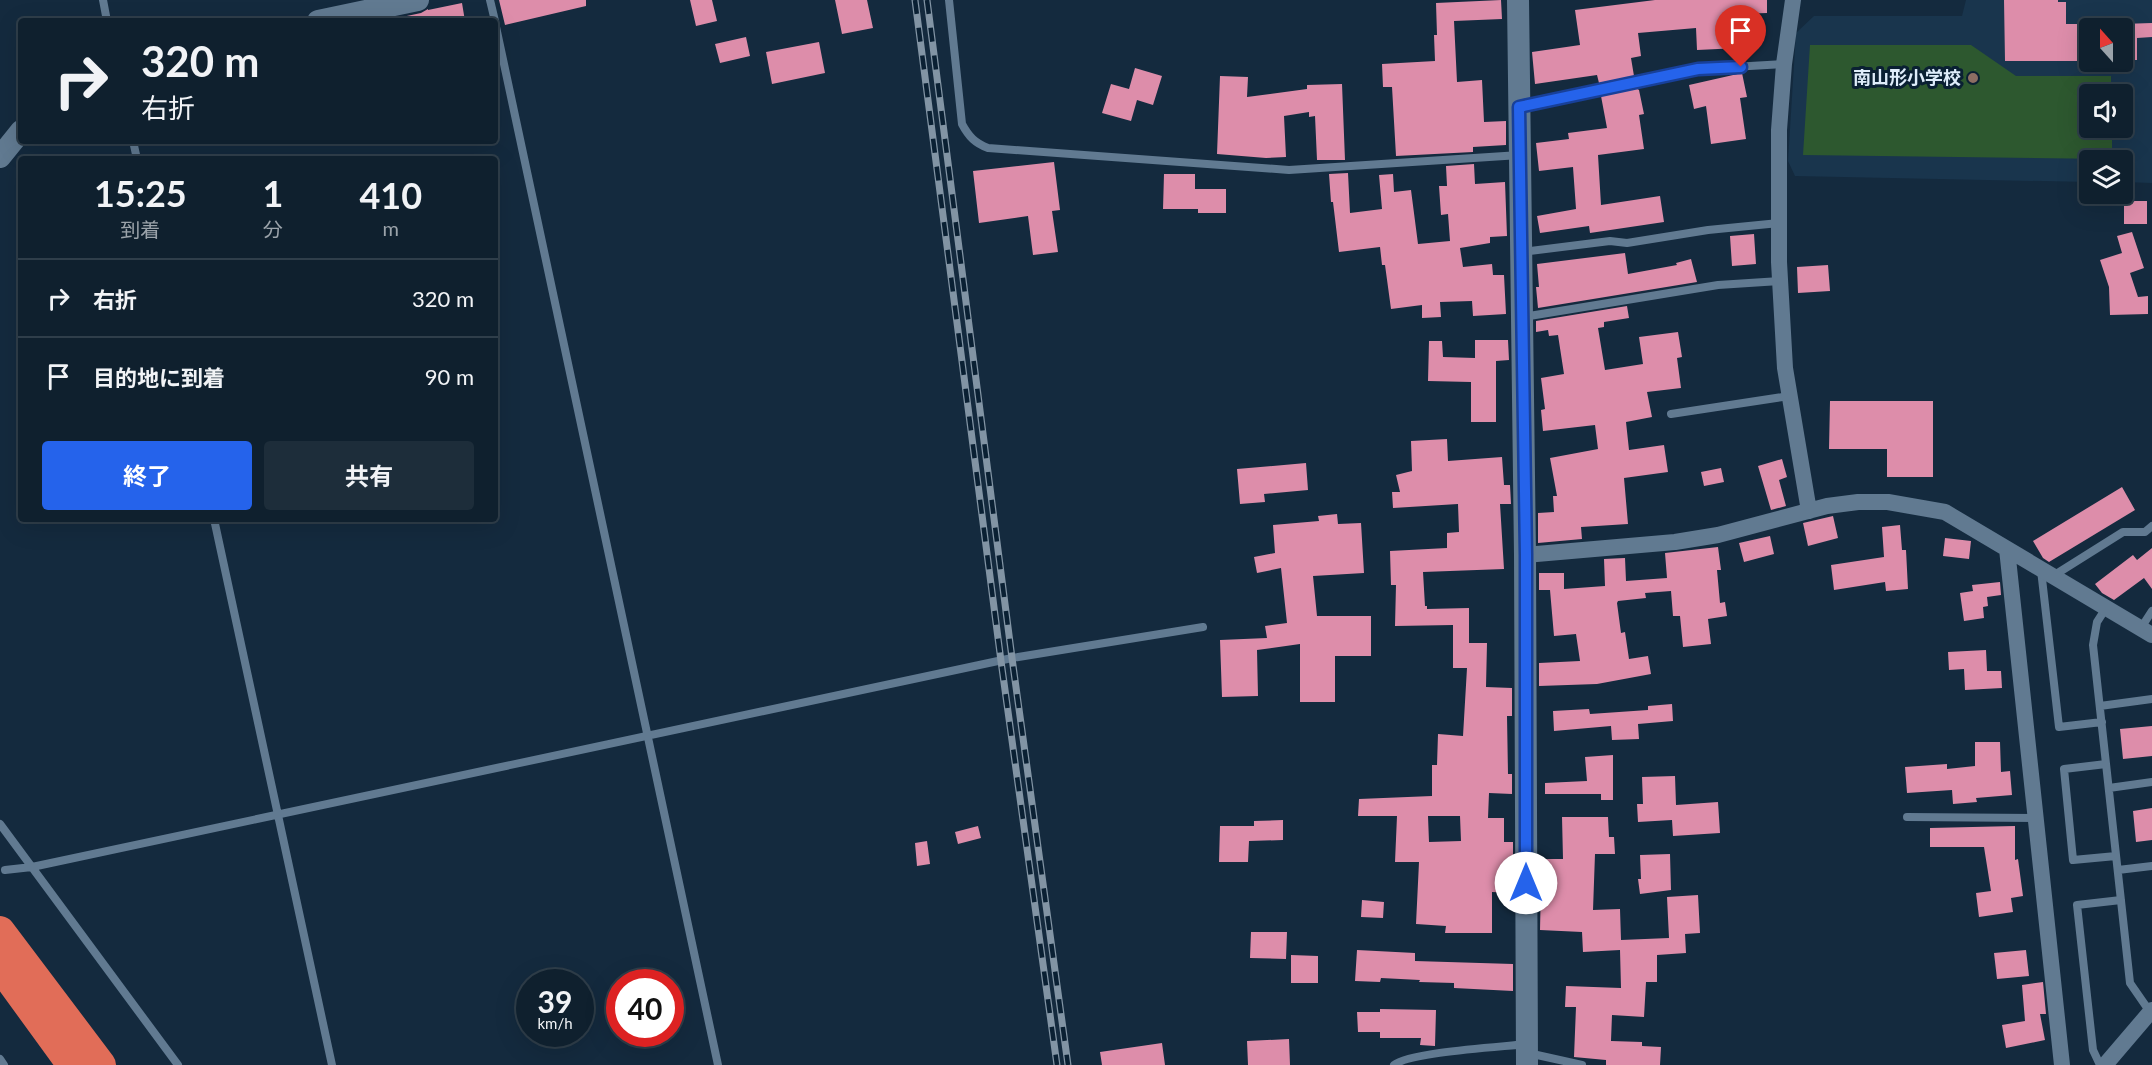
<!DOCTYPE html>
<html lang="ja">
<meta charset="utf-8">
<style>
body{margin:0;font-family:Lato,"Noto Sans JP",sans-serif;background:#1d2d3a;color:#f1f3f6;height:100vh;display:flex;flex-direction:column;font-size:22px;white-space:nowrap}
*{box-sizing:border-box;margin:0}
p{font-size:20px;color:#9ba3aa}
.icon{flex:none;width:33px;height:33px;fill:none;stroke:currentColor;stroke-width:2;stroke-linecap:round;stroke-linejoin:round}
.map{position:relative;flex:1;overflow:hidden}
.side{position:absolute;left:18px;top:156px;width:480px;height:366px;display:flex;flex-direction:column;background:#0f202e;border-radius:6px;box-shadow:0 6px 24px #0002,0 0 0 2px #2f3e4a}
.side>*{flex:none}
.banner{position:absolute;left:18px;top:18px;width:480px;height:126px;border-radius:6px;box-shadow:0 6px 24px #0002,0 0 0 2px #2f3e4a;background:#0f202e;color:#f1f3f6;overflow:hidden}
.needle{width:39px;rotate:339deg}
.tools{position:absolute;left:2079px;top:18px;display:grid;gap:12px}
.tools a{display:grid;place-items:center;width:54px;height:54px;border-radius:6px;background:#0f202e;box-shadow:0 6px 24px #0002,0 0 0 2px #2f3e4a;font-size:30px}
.speed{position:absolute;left:516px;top:969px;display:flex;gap:12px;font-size:30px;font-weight:700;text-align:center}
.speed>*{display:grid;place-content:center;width:78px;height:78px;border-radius:50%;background:#0f202e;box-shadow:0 6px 24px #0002,0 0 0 2px #2f3e4a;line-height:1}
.speed small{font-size:15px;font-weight:400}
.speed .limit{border:9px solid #d22;background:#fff;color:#111}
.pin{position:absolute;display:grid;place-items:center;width:51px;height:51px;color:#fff;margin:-62px -26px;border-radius:50% 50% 50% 0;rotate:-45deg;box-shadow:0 0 6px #0007}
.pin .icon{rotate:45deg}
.me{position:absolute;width:66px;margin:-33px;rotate:0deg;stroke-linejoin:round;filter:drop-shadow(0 0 4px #0008)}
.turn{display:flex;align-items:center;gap:21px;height:126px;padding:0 24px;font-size:27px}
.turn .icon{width:78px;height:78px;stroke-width:2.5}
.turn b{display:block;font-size:42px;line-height:51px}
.eta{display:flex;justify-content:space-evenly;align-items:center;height:102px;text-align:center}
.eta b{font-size:36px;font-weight:700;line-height:42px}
.button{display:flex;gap:12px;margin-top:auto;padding:12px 24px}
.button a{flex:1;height:69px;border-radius:6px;background:#2563eb;color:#fff;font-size:24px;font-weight:700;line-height:69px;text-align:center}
.button a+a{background:#1d2d3a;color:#f1f3f6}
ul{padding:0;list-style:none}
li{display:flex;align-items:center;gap:18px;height:78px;padding:0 24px;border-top:2px solid #2f3e4a}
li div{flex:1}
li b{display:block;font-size:22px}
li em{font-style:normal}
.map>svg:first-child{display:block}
</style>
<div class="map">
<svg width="2152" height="1065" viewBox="0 0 2152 1065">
<rect width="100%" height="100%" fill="#142a3e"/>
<path fill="#19354d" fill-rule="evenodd" d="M1966,0H2152V183L2123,182L2122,160H2090L2089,182L1795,176L1788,161L1796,33L1814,16H1962ZM2090,28H2122V62H2090ZM2090,94H2122V128H2090Z"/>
<path fill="#2d582f" d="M1810,45H1971L2016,76H2111V94H2090V128H2112V159L1803,155Z"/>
<path fill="#dd8daa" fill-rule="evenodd" d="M499,0H586V6L505,25Z
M690,0H712L717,21L696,26Z
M835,0H867L873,28L842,34Z
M1501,0L1502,19L1454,21L1457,82L1482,80L1484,122L1506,121V145L1473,147V152L1396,156L1392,87H1383L1382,64L1435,61L1434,35H1437L1436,3Z
M1655,0H1767V13L1738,14L1739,48L1697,50L1696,28L1638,33L1641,56L1631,58L1634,76L1599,83L1597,75L1535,84L1532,52L1580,45L1575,10Z
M2004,0H2058V2H2066V24H2090V61H2005Z
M462,3L465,21H403L402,17L421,13L428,9V10Z
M2152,23V37L2137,38V60H2122V24Z
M746,37L750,56L720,63L715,44Z
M819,42L825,73L772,84L766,52Z
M1135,68L1162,76L1153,105L1137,100L1131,121L1102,113L1111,84L1129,89Z
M1742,73L1747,97L1740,98L1746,139L1711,144L1706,106L1694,109L1689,85Z
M1220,76L1248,77L1247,97L1307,89V85L1342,84L1345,160H1317L1315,116L1309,117V112L1284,116L1286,157L1266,158L1217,154Z
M1636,88L1639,90L1644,114L1639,115L1644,149L1598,155L1601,205L1660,196L1664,222L1590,233L1589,226L1540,233L1537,216L1576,209L1573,167L1539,171L1536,143L1569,139L1568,133L1607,128L1601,96Z
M1054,162L1060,210L1052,211L1058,252L1033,255L1028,216L979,223L973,171Z
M1474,164L1475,184L1505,182L1507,236L1490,237V243L1460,248L1463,267L1492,264L1493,275H1504L1506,314L1473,316L1472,301L1440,302L1441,317L1422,318V305L1391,309L1385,265H1382L1380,247L1339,252L1333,202H1331L1329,174L1348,173L1350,213L1382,209L1379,175L1393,174L1394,192L1411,190L1418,244L1450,241L1448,214L1441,215L1439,186H1447L1446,166Z
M1164,174H1195V189H1226V213H1198V209H1163Z
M2124,201H2147V224H2124Z
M2132,232L2144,268L2130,273L2138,297L2148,296V314L2110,315L2109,287L2100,260L2122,253L2117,236Z
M1754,234L1756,264L1732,266L1730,236Z
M1625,253L1628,274L1677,265L1676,263L1691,259L1697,282L1538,308L1536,287H1539L1537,264Z
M1828,265L1830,291L1798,293L1797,267Z
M1627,306L1629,318L1604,322V327L1598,328L1605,370L1643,364L1639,337L1678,332L1682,357L1677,358L1681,388L1647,392L1652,417L1626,422L1629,450L1664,445L1668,472L1624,478L1628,524L1581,527L1582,539L1538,543V513L1554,512L1553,496H1557L1550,458L1598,449L1595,425L1543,431L1541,410L1545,409L1541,378L1564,374L1558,335L1549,336L1548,330L1536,332V321Z
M1475,340H1508L1509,360L1496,361V422H1471V382L1428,381L1429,341H1442L1443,357L1475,358Z
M1830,401H1933V477H1887V449H1829Z
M1447,439L1448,461L1502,457L1504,485H1510L1511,504H1500L1504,569L1423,572L1425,606H1427V609L1469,608V643H1487L1486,687L1512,688V716H1507L1508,774H1512V794L1489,793L1488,818H1504V842H1513V893L1492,892V933H1445L1446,926L1416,924L1419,862H1395L1397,816H1358L1359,799L1432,796V765H1437L1438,734L1463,736L1467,668H1453V625L1395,626L1396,585H1391L1390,551L1447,548V533L1459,532L1458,504L1393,508L1392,492H1400L1396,475L1412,471L1411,441ZM1428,816H1460L1461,841L1429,842Z
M1782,459L1787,477L1779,480L1786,506L1771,510L1758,466Z
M1306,463L1308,490L1264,494L1265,502L1240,504L1237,469Z
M1721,468L1724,482L1704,486L1701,472Z
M2122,487L2135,510L2049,562L2043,558L2033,541Z
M1337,514L1338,524L1361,523L1364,573L1313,576L1317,616H1371V656H1335V702H1300V644L1257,650L1258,696L1222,697L1220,640L1267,638L1265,626L1287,623L1281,568L1257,573L1254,557L1275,553L1273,525L1319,521L1318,516Z
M1833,516L1838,538L1808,546L1803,523Z
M1900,525L1902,550H1906L1908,589L1886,591L1885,582L1834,590L1831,565L1884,557L1882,527Z
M1770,536L1774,554L1744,562L1739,543Z
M1945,538L1971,541L1969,559L1943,556Z
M1718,547L1721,570H1717L1720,603L1725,602L1727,616L1708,619L1711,644L1683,647L1680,616H1673L1671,591L1645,593L1646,598L1618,601L1617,603L1621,633L1625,632L1629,659L1648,656L1651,674L1597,684L1539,686V663L1580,661L1576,634L1554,636L1550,590H1539V573H1564V589L1605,586L1604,559L1625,558L1626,581L1667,578L1665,553Z
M2152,548V589L2144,578L2114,600L2102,593L2095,584L2133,555L2137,560Z
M2000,582L2001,595L1987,597L1988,606L1983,607L1984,618L1964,621L1960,593L1973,591L1972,585Z
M1986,650L1987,671H2001L2002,688L1965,690L1964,669L1949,670L1948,652Z
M1672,704L1673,721L1638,724L1639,739L1612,740L1611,726L1554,731L1553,711L1589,709L1590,714L1648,710V706Z
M2152,726V756L2123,759L2120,729Z
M1975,742H2000L2001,772L2010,771L2012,795L1976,798L1977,802L1953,804L1952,790L1907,793L1905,767L1947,764V769L1975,766Z
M1613,755V800H1601V794H1545V783L1587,781L1585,757Z
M1675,776L1676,805L1718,802L1720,833L1673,836L1672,820L1638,822L1637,804H1643L1642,777Z
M2152,808V840L2136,842L2133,811Z
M1562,817H1608L1609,837H1614L1615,854H1595L1593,910L1620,909L1621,940L1669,938L1667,897L1698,895L1700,933L1685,934L1686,953L1657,955V982H1646L1644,1017L1612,1015L1611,1041L1642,1042V1046L1661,1047L1660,1065H1606V1060L1574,1057L1576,1007H1565L1566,986L1621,988L1620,950L1583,952L1582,932L1540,930L1541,883H1543L1544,859H1563Z
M1283,820V840L1249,841L1248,862H1219L1220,826H1254V821Z
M978,826L981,838L958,844L955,832Z
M2015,826V860L2018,859L2023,896L2011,898L2013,912L1979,917L1976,893L1991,891L1984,847H1930V828Z
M927,841L930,864L917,866L915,843Z
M1670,854L1671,890L1640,894L1638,879H1641L1640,855Z
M1362,900L1384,902L1383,918L1361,917Z
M1251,932H1287L1286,959L1250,958Z
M1357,950L1415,953V961L1513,964V991L1454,988V983L1419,982L1420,980L1381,978L1380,982L1355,981Z
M2026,950L2029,976L1997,979L1994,953Z
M1291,955L1318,956V983H1291Z
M2043,982L2046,1014H2040L2045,1040L2006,1048L2002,1025L2025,1021L2022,985Z
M1380,1009L1436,1010L1435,1046L1420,1045L1421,1038H1380V1032H1358L1357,1012H1380Z
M1289,1039L1290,1065H1248L1247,1041Z
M1162,1043L1165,1065H1102L1100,1052Z"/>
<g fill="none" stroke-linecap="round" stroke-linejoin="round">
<path stroke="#617a91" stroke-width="8" d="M103,0L107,21
M490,0L495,21
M949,0L962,124C969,137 975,143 988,148L1289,170L1520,155
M495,22L718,1065
M1521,106L1698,69L1784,64
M133,141L137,159
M1522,252L1610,241L1627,243L1708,230L1779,223
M1523,317L1718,285L1780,281
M1671,414L1789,396
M214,519L332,1065
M2041,570L2059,727L2102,722
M2053,576L2123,532H2145L2152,526
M2106,608L2097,622L2093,645L2130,983L2150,1012
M2141,628L2152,611
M2100,706L2152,699
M2106,764L2064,769L2073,860L2116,856
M2109,788L2152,782
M1907,817L2036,818
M0,824L178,1065
M5,870L32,867L1012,658L1203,627
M2118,870L2152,866
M1528,1053L1582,1065
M0,1059L4,1065
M1394,1065C1409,1052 1501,1047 1527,1044
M2100,1065L2093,1050L2077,905L2121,900"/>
<path stroke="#617a91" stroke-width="16" d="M1793,0L1784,64L1779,130V262L1785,368L1809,511
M2007,549L2062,1065
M1525,555L1675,542L1718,535L1827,506L1858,502H1888L1945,512L2152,635
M2105,1065L2152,1010"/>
<path stroke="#617a91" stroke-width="22" d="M1518,0L1525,555L1527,1065
M318,21L418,0
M0,157L21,131"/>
<path stroke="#e16d58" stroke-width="30" d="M0,931L101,1065
M0,966L72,1065"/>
<g stroke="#8294a4" stroke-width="7">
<path id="rail" d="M915,0L1001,661L1057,1065
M927,0L1012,658L1068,1065"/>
</g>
<use href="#rail" stroke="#0a2033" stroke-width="4.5" stroke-dasharray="14" stroke-linecap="butt"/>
</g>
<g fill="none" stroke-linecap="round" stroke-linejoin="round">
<g stroke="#184099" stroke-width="15">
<path id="route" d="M1526,883V555L1519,107L1698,69L1741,67"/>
</g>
<use href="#route" stroke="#2563eb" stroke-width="10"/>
</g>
<circle fill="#8d6e63" stroke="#0a2033" stroke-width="2" cx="1973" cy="78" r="6"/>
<g text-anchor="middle" stroke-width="6" stroke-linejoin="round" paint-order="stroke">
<g font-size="18" font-weight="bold" fill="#dfedfa" stroke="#0a2033" text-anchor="end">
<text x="1961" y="84">南山形小学校</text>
</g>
</g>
</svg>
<div class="tools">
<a><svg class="needle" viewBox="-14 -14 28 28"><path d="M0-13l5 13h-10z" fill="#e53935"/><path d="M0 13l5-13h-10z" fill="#9ba3aa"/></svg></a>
<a><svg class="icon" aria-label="sound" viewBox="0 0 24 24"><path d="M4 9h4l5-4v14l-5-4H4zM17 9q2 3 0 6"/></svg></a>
<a><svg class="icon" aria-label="layers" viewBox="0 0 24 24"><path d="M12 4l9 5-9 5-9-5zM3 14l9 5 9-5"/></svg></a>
</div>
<div class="speed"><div>39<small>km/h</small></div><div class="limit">40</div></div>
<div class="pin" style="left:1741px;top:67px;background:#d93025"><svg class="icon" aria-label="arrive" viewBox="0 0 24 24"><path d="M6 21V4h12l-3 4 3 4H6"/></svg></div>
<svg class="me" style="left:1526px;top:883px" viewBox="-20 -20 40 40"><circle r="19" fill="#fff"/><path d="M0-13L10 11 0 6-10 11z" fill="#2563eb"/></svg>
<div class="banner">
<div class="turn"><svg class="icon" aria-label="right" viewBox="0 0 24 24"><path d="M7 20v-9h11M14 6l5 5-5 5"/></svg><div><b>320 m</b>右折</div></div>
</div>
<section class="side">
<div class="eta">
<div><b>15:25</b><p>到着</p></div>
<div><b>1</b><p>分</p></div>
<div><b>410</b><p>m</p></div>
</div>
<ul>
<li><svg class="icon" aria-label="right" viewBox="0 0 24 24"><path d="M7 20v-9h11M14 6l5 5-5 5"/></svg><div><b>右折</b></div><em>320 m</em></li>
<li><svg class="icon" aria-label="arrive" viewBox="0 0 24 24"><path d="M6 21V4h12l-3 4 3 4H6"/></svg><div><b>目的地に到着</b></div><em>90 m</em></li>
</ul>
<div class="button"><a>終了</a><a>共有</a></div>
</section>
</div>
